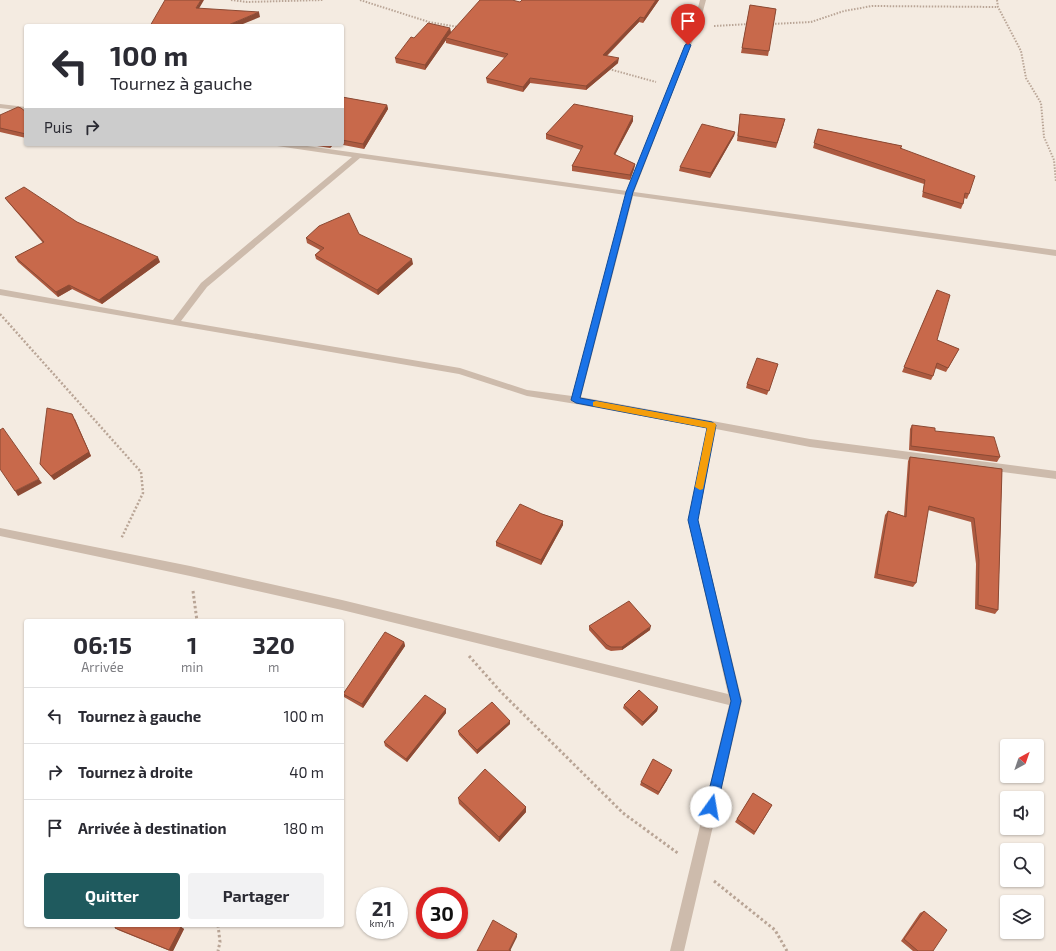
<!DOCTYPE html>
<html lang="fr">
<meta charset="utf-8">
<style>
body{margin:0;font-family:"Exo 2",sans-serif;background:#f2f2f3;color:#2b2b33;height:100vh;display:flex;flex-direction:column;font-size:15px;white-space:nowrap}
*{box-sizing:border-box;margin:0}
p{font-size:13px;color:#7c7c81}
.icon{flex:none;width:22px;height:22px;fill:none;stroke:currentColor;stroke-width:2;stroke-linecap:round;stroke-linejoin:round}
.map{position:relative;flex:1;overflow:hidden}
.side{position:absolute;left:24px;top:619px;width:320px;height:308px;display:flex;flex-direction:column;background:#fff;border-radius:4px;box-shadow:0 1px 3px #0004}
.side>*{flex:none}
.guide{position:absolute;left:24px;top:24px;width:320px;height:122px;border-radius:4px;box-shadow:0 1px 3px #0004;background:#fff;color:#2b2b33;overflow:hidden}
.needle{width:26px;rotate:40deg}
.fabs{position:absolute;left:1000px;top:739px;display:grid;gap:8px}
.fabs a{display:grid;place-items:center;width:44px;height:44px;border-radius:4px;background:#fff;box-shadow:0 1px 3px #0004;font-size:20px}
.speed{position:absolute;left:356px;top:887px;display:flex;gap:8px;font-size:20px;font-weight:700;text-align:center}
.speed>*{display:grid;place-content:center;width:52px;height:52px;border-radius:50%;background:#fff;box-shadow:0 1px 3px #0004;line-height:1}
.speed small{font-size:10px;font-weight:400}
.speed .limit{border:6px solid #d22;background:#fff;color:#111}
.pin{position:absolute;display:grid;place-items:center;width:34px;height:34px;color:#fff;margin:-41px -17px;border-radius:50% 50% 50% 0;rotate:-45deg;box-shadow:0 0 4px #0007}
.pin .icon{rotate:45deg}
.me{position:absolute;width:44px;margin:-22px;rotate:13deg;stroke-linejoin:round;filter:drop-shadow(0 0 3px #0008)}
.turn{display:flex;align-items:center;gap:14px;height:84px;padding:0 20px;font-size:18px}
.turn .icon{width:52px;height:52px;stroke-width:2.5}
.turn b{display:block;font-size:28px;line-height:34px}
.then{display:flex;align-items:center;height:38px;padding:0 20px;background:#0003;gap:8px;font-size:15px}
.eta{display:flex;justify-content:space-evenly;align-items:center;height:68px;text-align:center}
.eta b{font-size:24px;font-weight:700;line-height:28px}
.cta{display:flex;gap:8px;margin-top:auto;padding:8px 20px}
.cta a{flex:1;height:46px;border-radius:4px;background:#1f5a5e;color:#fff;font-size:16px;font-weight:700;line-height:46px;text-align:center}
.cta a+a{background:#f2f2f3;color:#2b2b33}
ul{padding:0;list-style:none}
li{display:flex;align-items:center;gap:12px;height:56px;padding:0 20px;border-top:1px solid #e1e1e2}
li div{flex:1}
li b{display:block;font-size:15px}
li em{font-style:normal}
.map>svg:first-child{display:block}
</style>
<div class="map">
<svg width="1056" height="951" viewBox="0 0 1056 951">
<rect width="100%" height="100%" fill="#f4ebe1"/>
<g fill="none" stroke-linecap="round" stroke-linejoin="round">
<path stroke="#b9a596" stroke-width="2" stroke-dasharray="1.5 1.5" stroke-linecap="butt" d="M231,0L247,2L323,0
M360,0L429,22L458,27
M997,0L998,7L1021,51L1026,78L1041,103L1044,137L1054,160L1056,182
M772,24L811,22L844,11L872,6L998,7
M714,26L749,24
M609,69L656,82"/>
<path stroke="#b9a596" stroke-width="2.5" stroke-dasharray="2 2" stroke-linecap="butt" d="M0,314L141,472L143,493L121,539"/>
<path stroke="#b9a596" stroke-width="3" stroke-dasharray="2.5 2.5" stroke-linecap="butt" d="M193,591L197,621
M469,656L501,692L623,813L679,854
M714,881L775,930L787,951
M218,925L220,942L218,951"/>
<path fill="#cdbbac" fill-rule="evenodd" d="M700,0H706L700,22L634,192L1056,250V256L633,196L581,397L810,439L1056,471V479L810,447L716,429L698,520L742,701L684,951H670L729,705L342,610L190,576L0,536V528L190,566L342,600L728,694L688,520L707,428L576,404L527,396L459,374L0,295V289L173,320L201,283L352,157L277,146L273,144H293L627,191L694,22ZM360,158L626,195L572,396L527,390L460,368L181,321L207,287Z
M0,104L26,107V111L0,108Z"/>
</g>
<path fill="#ac5a40" d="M522,0H659L643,23L639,22L607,56L618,63L586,90L530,83L523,92L487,83L486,78L505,58L446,43V40L425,70L396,63L395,58L414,38L450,28L451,33L520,2Z
M750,5L776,9L768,56L741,53Z
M342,97L387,105L388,109L364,149L338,144H342Z
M26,112V138L0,132V115Z
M740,114L784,124L776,148L737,141Z
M633,121L615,155L635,164L634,169L630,180L572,171V166L581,150L546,139V134Z
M818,129L902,146L901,149L969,194L967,199L964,198L963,204L961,209L922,197L924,184L813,148Z
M735,132L734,136L710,178L679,171L680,167Z
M53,144H63L64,146Z
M304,144H334L330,148Z
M5,198L77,222L160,262L102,304L72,289L58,297L18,262L15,257L43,243L8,202Z
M359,234L413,264L378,295L316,259L315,255L320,250L307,243L306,238Z
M937,290V340L959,349L946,372L935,368L933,376L931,380L902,372Z
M778,364L767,395L746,388L747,384Z
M75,419L91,456L54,480L43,468L40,464Z
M912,425L1000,457L997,462L909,450L910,429Z
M910,457L1002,469L998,610L995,614L975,609L976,564L971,522L928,510L916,583L913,587L874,578L885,515L888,511L904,516L908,461Z
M542,514L563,521V525L541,565L496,546V542Z
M589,626L650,630L622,650L611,651L606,649L589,630Z
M404,642L405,646L363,708L344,697L343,694Z
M624,705L658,707L657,711L642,726L623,708Z
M446,709V713L407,762L385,746L384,742Z
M510,724L477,754L459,735L458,731Z
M671,773L658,795L640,785L641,782Z
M753,793L772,805L754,835L735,822Z
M458,798L526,807V812L499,842L459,804Z
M924,911L933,951H913L901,941L920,913Z
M88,925H177L181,927L184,929L173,951H170L118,930L115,928L116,927L90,926Z"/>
<path fill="#8c4a34" d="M201,0H204L197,12L196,8Z
M656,0H659L643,23L644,18Z
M259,12L260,17L238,26H226Z
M640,17L639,22L603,59V55Z
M450,28L451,33L446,38V40L425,70V65Z
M619,58L618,63L586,90V86Z
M530,78V83L523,92V87Z
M387,105L388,109L364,149L363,144Z
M633,116V121L613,158L614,154Z
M735,132L734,136L710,178L711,173Z
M330,144H334L330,148Z
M635,164L634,169L630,180V175Z
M158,257L160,262L102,304L99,300Z
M412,259L413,264L378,295L377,290Z
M69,285L72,289L58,297L56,292Z
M72,414L91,456L54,480L51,476Z
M39,479L42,483L18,496L15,491Z
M563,521V525L541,565V560Z
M651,626L650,630L622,650V647Z
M404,642L405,646L363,708L362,704Z
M658,707L657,711L642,726L643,722Z
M446,709V713L407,762L406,759Z
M510,721V724L477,754V750Z
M672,770L671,773L658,795L659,792Z
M526,807V812L499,842V837Z
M181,927L184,929L173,951H171L169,950Z
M517,934V937L510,951L509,950Z"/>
<path fill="#c8694b" stroke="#8c4a34" d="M165,0H201L196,8L259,12L226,26H150Z
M480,0H512L520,2L522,0H656L644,18L640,17L603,55L619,58L586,86L530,78L523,87L486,78L508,54L446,38Z
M750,5L776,9L769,51L742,48Z
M428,23L450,28L425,65L395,58L411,37L414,38Z
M342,97L387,105L363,144L342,140Z
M574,104L633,116L614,154L635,164L630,175L572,166L583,146L546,134Z
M18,107L21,108L26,112V134L0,128V115Z
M740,114L785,119L777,143L738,136Z
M702,124L735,132L711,173L680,167Z
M818,129L902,146L900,148L975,176L969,194L965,193L963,204L923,192L925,180L814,143Z
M24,187L77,222L158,257L99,300L69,285L56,292L15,257L44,242L5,198Z
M349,213L359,234L412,259L377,290L315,255L324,248L306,238L319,226Z
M937,290L950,295L937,340L959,349L948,368L937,363L933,376L904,367Z
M757,358L778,364L769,391L747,384Z
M47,408L72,414L89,452L51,476L40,464Z
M912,425L935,428V431L994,437L1000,457L911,446Z
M3,428L39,479L15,491L0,469V430Z
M910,457L1002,469L998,610L978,605L979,560L974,518L929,506L916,583L877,574L888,511L906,517Z
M520,504L542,514L563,521L541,560L496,542Z
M629,601L651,626L622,647H611L607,645L589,626Z
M385,632L404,642L362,704L343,694Z
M639,690L658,707L643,722L624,705Z
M425,695L446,709L406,759L384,742Z
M492,702L510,721L477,750L458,731Z
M653,759L672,770L659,792L641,782Z
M485,769L526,807L499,837L458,798Z
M753,793L772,805L755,832L737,819Z
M924,911L947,930L933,951H918L904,939Z
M493,920L517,934L509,950L511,951H477Z
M116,925H177L181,927L169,950L115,928Z"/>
<path fill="#1a73e8" stroke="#114b97" d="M688,43L691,45L633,192L580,398L712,422L716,425L698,520L741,701L717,807L715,811L711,813L707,811L705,807L731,701L688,520L707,428L576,403L571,400L626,192L685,45Z"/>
<path fill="#f59e0b" d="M596,401L715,423L716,425L703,489L700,490L695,487L707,428L593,406V402Z"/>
</svg>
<div class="fabs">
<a><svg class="needle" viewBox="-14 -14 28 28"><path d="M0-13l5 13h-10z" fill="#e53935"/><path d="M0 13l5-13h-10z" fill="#7c7c81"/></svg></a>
<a><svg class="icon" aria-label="sound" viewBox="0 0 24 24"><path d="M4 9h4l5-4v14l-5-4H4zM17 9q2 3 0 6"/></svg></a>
<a><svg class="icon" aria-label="search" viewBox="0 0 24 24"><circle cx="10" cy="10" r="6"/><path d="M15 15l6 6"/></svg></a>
<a><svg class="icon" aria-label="layers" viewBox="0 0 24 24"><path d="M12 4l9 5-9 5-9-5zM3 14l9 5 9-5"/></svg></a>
</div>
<div class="speed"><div>21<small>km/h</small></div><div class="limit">30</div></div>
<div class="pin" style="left:688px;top:45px;background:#d93025"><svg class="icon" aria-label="arrive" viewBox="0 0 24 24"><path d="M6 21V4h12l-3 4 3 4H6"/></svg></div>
<svg class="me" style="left:711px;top:807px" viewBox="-20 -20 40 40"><circle r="19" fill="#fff"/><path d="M0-13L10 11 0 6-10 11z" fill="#1a73e8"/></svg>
<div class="guide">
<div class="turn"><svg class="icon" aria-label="left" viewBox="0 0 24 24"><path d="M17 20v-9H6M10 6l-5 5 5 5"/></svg><div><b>100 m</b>Tournez à gauche</div></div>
<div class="then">Puis<svg class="icon" aria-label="right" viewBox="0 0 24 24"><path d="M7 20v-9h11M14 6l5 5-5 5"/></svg></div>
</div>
<section class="side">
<div class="eta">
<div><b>06:15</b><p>Arrivée</p></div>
<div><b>1</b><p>min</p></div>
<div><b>320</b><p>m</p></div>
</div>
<ul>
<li><svg class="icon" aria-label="left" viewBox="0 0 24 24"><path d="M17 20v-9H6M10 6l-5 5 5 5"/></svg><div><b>Tournez à gauche</b></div><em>100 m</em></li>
<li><svg class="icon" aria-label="right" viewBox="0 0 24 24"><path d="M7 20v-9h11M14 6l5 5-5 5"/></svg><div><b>Tournez à droite</b></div><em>40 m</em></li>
<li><svg class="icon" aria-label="arrive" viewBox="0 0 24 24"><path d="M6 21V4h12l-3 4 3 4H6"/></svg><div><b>Arrivée à destination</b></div><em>180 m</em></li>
</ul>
<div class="cta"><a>Quitter</a><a>Partager</a></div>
</section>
</div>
